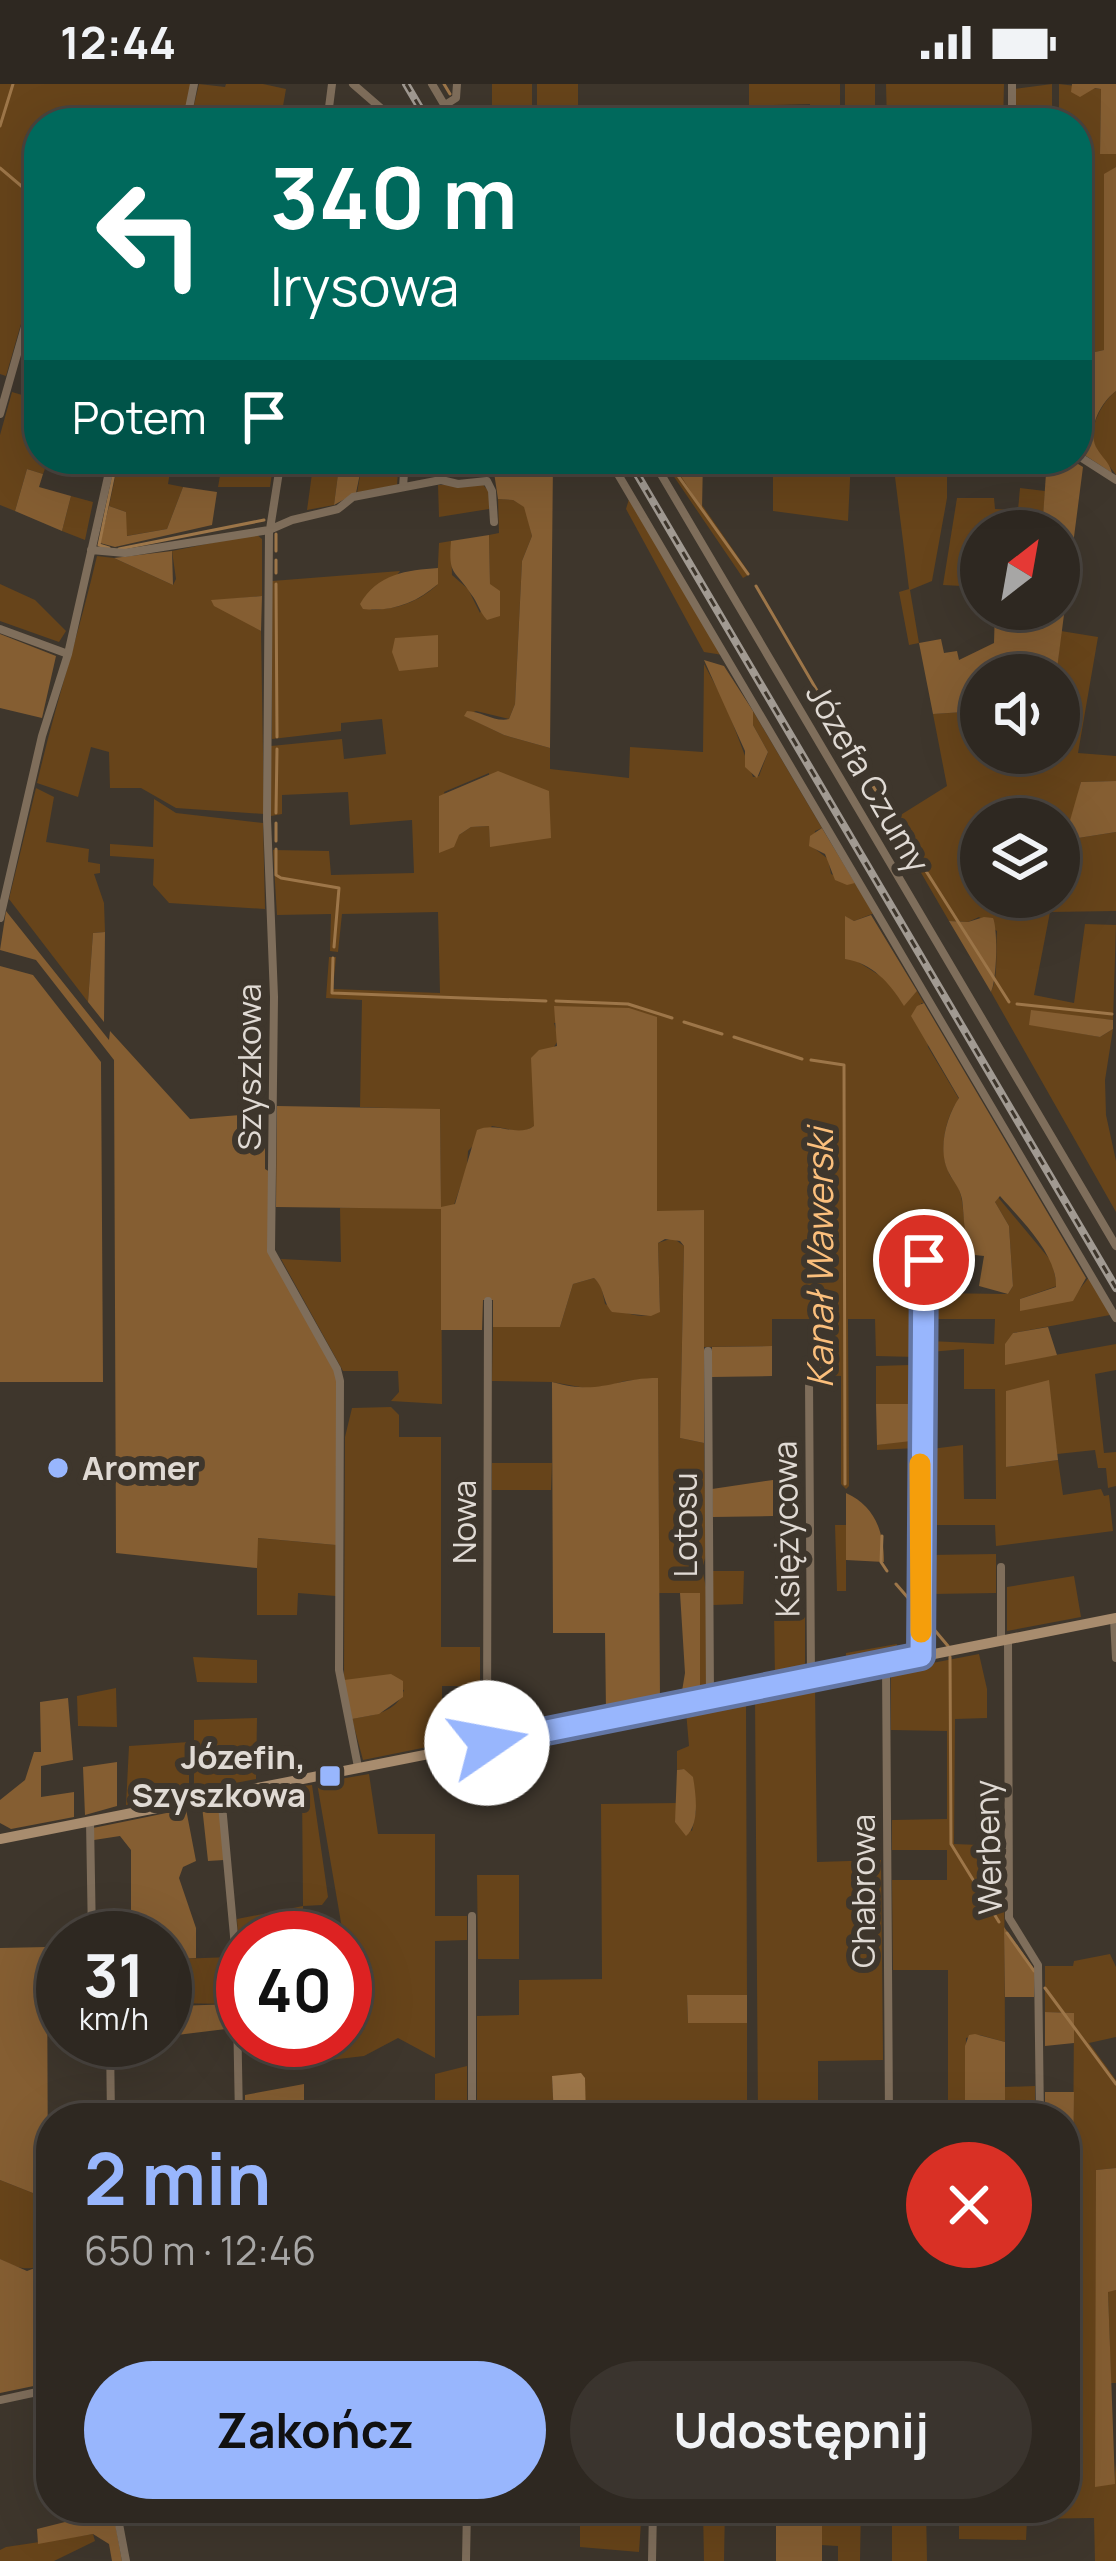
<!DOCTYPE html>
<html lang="pl">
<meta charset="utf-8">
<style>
body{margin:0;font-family:Manrope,sans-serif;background:#3a342e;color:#f1f3f6;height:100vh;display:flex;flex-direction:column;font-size:45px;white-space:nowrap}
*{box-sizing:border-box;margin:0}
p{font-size:39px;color:#a7a6a5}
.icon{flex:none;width:66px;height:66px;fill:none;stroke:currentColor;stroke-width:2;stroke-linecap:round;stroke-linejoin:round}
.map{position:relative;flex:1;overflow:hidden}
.drawer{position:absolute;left:36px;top:2019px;width:1044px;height:420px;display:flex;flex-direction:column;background:#2e2821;border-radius:48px;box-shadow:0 12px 48px #0002,0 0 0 3px #49443f}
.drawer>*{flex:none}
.top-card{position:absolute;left:24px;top:24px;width:1068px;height:366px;border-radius:48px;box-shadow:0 12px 48px #0002,0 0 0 3px #49443f;background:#00695c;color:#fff;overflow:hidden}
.needle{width:78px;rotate:31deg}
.tools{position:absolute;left:960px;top:426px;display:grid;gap:24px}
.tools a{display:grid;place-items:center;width:120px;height:120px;border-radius:50%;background:#2e2821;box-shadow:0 12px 48px #0002,0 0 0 3px #49443f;font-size:60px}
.speed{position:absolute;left:36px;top:1827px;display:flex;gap:24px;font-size:60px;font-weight:700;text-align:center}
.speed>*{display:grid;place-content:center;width:156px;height:156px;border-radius:50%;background:#2e2821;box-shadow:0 12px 48px #0002,0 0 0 3px #49443f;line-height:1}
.speed small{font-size:30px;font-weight:400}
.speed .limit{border:18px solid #d22;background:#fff;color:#111}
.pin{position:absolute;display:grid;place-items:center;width:102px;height:102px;color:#fff;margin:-51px;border:6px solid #fff;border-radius:50%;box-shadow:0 3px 12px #0007}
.me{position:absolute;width:132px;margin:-66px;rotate:78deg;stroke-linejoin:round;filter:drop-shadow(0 0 9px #0008)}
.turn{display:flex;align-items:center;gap:42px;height:252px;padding:0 48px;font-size:54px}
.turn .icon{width:156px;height:156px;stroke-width:2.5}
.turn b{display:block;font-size:84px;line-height:102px}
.then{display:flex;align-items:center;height:114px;padding:0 48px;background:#0003;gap:24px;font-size:45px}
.round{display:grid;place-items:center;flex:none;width:126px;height:126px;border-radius:63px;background:#3a342e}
.headline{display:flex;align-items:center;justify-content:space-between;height:204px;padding:0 48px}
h1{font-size:72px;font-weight:700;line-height:90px;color:#98b6fd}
.action{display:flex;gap:24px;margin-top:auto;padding:24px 48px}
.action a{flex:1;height:138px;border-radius:72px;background:#98b6fd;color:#111;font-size:48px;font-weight:700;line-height:138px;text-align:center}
.action a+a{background:#3a342e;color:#f1f3f6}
.status{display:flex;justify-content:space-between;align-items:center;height:84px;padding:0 60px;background:#2e2821;direction:ltr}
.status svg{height:33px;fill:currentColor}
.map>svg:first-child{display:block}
</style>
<div class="status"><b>12:44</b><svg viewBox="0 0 49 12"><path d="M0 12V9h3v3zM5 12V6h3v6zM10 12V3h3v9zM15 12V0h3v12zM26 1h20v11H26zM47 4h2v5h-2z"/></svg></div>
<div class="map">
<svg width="1116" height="2477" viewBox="0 0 1116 2477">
<rect width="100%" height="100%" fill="#3e362c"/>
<path fill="#67441a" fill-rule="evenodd" d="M0,0H191L183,39H39V222L27,219L6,292L0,290Z
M199,0L225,3L226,0H263L286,5L280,39H235L196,30L193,25Z
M492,0H532V39H492Z
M537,0H578V39H537Z
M749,0H840V39H810V20L774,21L773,39H749Z
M845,0H875V39H845Z
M886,0H1004L1003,39H960L953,34L933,39H887Z
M1052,0V39H1016L1015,5Z
M1059,0L1101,5L1100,70H1116V83L1104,91V266L1077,272V39H1059Z
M1116,307V391C1111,383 1098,371 1094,359C1089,342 1103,317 1116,307Z
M12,308L39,316V375H102L99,390L48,377L43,390L27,385L15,427L0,421V351Z
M119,375H172L168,400L183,403L167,445L126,452V428L109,422Z
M223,375H274L270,403H218Z
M314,375H340L334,421L307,426Z
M363,375H399L397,401L357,409Z
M662,375H670L750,490L743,494Z
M773,375H851L848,437L773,427Z
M947,384V414L932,497L910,506L919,559L909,561L899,508L909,505L895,393Z
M482,400L489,407V425L439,433L438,401Z
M1020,404L1045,407L1042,447H981V503L943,501L957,414H994L995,425L1018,426Z
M71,412L93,418L85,456L62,447Z
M498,415L513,416L525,423L532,452L522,477L515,620L509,635L476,627L465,632L504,651L550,664V685L629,694L630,663L703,668L704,580L725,619L753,693L759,692L768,668L753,641V627L822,744L815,747L814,764L828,775L831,790L855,799L877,828L854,837L846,833L855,876L887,896L904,921L917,907L924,919H921L928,963L959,1015C945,1033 938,1067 949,1089C951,1095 957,1099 959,1105C967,1129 960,1150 975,1171L912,1173L917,1207L916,1273L876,1272L875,1235H848L849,1402L846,1405L841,1400V1292L814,1291L813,1235H772V1262L704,1263V1126L657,1128V933L554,939L559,955L552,966L535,1042L522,1048L492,1042L468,1067L467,1083L454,1121L441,1125L442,1320L391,1317L399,1308L398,1287H343L281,1175L341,1178L340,1124H441L440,1026L360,1023L362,916L326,914L329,873H336L333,905L440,909L438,828L342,830L338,868L330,867L331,830L277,831L273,766L329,767L331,791L414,789L412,736L350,741L348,708L282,711V730L271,732V662L342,655L344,675L386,670L382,635L341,639V647L272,655V497L400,487L371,526C398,525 418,518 437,501L439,459L451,457L452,491L468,505L480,529L490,500L489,451L499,449ZM489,689L490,762L489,742L471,743L459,751L444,708Z
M629,415L723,571L704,568L626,425Z
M256,450L262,455V512L212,517L261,547L264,730L176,724L141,704H110L109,668L91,663L78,713L37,699C55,622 79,549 97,472L114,474L173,501L176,495L172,467Z
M0,500L35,516L66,547L59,558L0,537Z
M1061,547L1098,553L1078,669L1116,672V697L1081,698L1070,745L1078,754L1116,748V827L1050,828L1034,911L1074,919L1085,840L1116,841L1113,936L1073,933L1029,940L1100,953L1113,945L1105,996L1106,1031L1116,1077V1128L991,908C999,892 995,866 997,847L979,833L968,838L949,837L891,737L947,702L933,630L964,628L981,622V669H1059V659L1066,653L1073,610L1057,585ZM981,735H1059V813H981Z
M36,704L54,713L46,758L89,765L88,778L100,780V789L94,790L104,819L105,848L93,849L88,918L9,815Z
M154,715L176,729L263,739L265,825L169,819L153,801L154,775L110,772V760L153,763Z
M997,1112L1052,1178L1057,1202L1020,1215L1075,1211L1090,1192L1110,1231L1013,1249L1005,1280L1116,1260V1286L1095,1290L1104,1369L1116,1368V1402L1108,1404L1106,1384H1098L1095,1366L1057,1370L1048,1297L1006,1383L1058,1376L1063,1411L1101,1405L1104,1412L1109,1411L1113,1447L996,1462L995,1441H927L926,1369L931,1365L963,1361L964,1415H996L995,1305H964V1265L930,1268V1257L994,1260L995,1235H929L930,1209L1008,1210L1013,1202L1009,1142L995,1118Z
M673,1154L684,1162L680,1354L704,1359L706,1471L702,1485L706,1503V1608L700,1609V1509H659L658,1294L624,1297L597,1306L552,1298L492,1297L493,1243H560L573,1200L594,1194L601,1201L605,1220C624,1228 641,1238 660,1227L658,1159Z
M910,1281L917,1288V1364L877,1366V1361L911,1356L910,1320H876V1282Z
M391,1323L399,1331V1353H441V1563H480V1602H442V1660L363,1676L352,1635C373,1631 397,1629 404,1606L344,1596L345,1353L352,1324Z
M492,1379H552L551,1406H492Z
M835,1441H846V1507H837Z
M257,1454L336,1461V1512L298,1509L297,1531H257Z
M996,1470V1509L931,1510V1564L927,1565L928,1471Z
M713,1487H744L743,1520L713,1521Z
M1074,1492L1081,1533L1007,1547V1503Z
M805,1527V1589L775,1595L774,1528Z
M897,1560L895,1571L846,1581V1569Z
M979,1570L987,1605V1634L955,1635L954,1760L1004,1762L1005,1958L980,1951L966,1954L965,2034H937L948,2033V1886H893L892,1796H947V1766H892V1736L947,1735V1647L891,1646V1591L896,1586Z
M193,1573L257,1576V1599L197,1598Z
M815,1602L817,1778L881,1776L883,1976L818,1977V2034H758L755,1613Z
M116,1604L117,1643L78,1642L77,1612Z
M742,1616L746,1620L747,1911L687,1912L688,1939H747V2034H586L552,1992L554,2034H477V1932L519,1931V1896L602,1895L601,1720L678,1719L675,1738L692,1747L696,1727L684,1685L677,1686V1667L689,1662L686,1627Z
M257,1634L256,1695L194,1707V1636Z
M189,1658V1708L126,1721L129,1662Z
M369,1690L378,1750H435V1832H467V1856L435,1857V1974L398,1954L364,1972L304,1979V1956H345V1930H348L354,1887L350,1850H343L317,1699Z
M312,1701L328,1813L322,1821L303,1822V1854H243V1870L239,1871L237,1835L303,1822L302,1702Z
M477,1791H519V1875H478Z
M1110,1870L1116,1883V1953L1089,1959L1116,1996V2084L1096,2086L1114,2400L1116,2378V2477H1095L1094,2434L1027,2435L1026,2456L959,2455V2438H934V2427L1065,2424V2089L1073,2086L1074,1929L1045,1928V1882H1073L1074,1877Z
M232,1873L233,1920L165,1919V1888H176V1875Z
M467,1982V2034H435V1990Z
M1035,2002V2034H1005V2003Z
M0,2096L48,2115V2179C28,2188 19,2185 0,2175Z
M1116,2206V2299H1111L1108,2207Z
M580,2424H642L639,2468L580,2463Z
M686,2424H725L724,2477H704L703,2426Z
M822,2424H861L860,2477H838V2462L821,2461Z
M864,2424H926L927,2477H892V2442H864Z
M93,2450L95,2457L54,2477H0V2466L6,2463Z"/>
<path fill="#855e32" d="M1072,0H1116V70H1100L1101,5L1095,4L1080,13L1071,8Z
M1116,83V307C1101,318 1087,344 1096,363C1102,374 1109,377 1112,389L1077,366V272L1104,266V90Z
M340,375H363L356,409L334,421Z
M492,375H568L553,379L550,664L504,651L464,632L467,627C481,627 496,639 509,635L515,620L522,477L532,452L524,423L513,416L498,415Z
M670,375H703L702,425Z
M1047,375H1070L1083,383L1057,585C1061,591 1067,595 1071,601C1079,615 1069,650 1059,659V591H981V622L964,628L933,630L919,559L941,555L944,569L957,567L959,576L994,559L995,525H1059V447H1042Z
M27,385L43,390L39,403L71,412L62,447L15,427Z
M183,403L217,408L212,441L115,463L100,459L109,422L126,428L127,452L167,445Z
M489,451L490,500L500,507V532L487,536C479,527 478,519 471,510C455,485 448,493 451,457Z
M172,467L173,501L114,474Z
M438,484V500C416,519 392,528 363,525L360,520C377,490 407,486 438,484Z
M262,512L261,547L214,522L211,516Z
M0,550L56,572L42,634L0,624Z
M438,551V583L399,587L392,568L395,554Z
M704,576L724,582L753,627V641L768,668L757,694L745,683V667Z
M498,687L549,707L551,754L490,763L489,742L471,743L459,751L454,763L439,769V712Z
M1116,697V748L1078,754L1069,740L1081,698Z
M822,744L855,799L847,801L835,796L825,770L809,762L810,752Z
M6,827L109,956L110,947L190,1035L265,1029V1085L270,1088L268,1167L337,1289L336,1461L258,1454L257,1484L116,1469L114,976L36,876L0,866Z
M871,831L917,907L904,922C890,899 872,879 845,875V832L854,837Z
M984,833L993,834C998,845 997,896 991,908L949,837L968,838Z
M105,848L104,938L88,918L93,849Z
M0,882L33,891L101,978L103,1298H0Z
M924,919L1086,1194L1073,1217L1020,1227V1215L1056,1203C1057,1170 1021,1136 1000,1112L995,1118L1009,1142L1013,1202L1008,1210L979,1202L984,1172L975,1171C962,1153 965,1136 962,1115C959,1102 954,1099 949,1089C937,1067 946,1033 959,1014L911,932L917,922Z
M554,922L629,924L657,933V1127L704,1126V1359L680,1354L684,1162L680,1157L665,1155L658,1159L660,1228L651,1232L612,1228C602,1217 605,1204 594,1194L573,1200L560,1243H493V1216H483L482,1246H441V1125L276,1123L277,1022L440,1025L441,1123L455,1120L477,1046C497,1037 517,1054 534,1042L531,974L539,966L557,962Z
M1031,926L1113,936V945L1100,953L1029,941Z
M1048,1243L1057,1271L1005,1281V1260L1013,1249Z
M772,1262V1292L712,1293V1263Z
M658,1294L660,1617L606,1628L605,1549H553L552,1298C602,1312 612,1294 658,1294Z
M1049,1296L1058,1376L1006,1383V1307Z
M876,1320H911V1357L877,1361Z
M773,1396V1432L713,1433L712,1405Z
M846,1409C875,1422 884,1448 884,1478L846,1476Z
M680,1509H700V1609L681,1613L685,1589Z
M391,1590L403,1597V1613L379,1630L352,1635L344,1596Z
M68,1614L73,1676L41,1682V1713L74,1708V1733L11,1745L0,1739V1716L25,1696L34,1668H41L40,1618Z
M117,1678V1722L85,1731L83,1683Z
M684,1685L693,1693C696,1711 700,1740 686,1752L675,1738L677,1686Z
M219,1719L224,1776L208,1777L202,1722Z
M186,1725L196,1777L183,1783L179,1794L196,1844V1874L176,1875L165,1869V1854H131V1766L120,1752L94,1756L93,1744Z
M1004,1843L1035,1886L1034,1913H1005Z
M47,1863L48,2115L0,2096V1864Z
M687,1911H747V1939H688Z
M233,1920L234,1944L177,1951L176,1922Z
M1045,1928L1074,1929V1959L1045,1962Z
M975,1950L1005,1958V2034H965V1962L969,1951Z
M304,2000V2034H245V2011Z
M1045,2008H1074L1073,2087L1065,2089V2034H1045Z
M1116,2084V2206L1108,2208L1115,2400L1095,2403L1096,2086Z
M0,2175L27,2187L48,2179V2299L0,2309Z
M62,2424H88L90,2430L114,2432L122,2477H112L109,2460L93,2450L38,2460L37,2445L65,2438Z
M776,2424H822V2477H776Z"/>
<path fill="#9d7649" d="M581,1989L585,1994L586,2034H554L552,1992Z"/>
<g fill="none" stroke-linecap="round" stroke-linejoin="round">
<path stroke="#9d7649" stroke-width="3" d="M444,0L450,10
M461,29L467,39
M0,42L13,0
M0,84L39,117
M666,375L748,490
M109,464L99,461L117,375
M119,465L264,436
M276,467V450
M276,489V476
M276,500L277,653
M756,502L847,658
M854,670L886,724
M276,729L277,665
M893,735L1009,918
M276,739V757
M276,765V791L281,794L339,804L334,863
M333,874L332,909L546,917
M556,917L628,920L672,934
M1017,920L1112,930
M684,938L722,950
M734,953L802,975
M811,976L844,981L845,1400
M882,1452L881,1478L887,1487
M896,1500L909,1515
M927,1537L948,1562
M950,1573L951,1760L999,1838
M1007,1849L1034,1887
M1045,1904L1116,2000"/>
<path stroke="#7f6e5b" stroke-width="8" d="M353,0L398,39
M432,0L455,39
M445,21L456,14L457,0
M186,39L194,0
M327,39L332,0
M1012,39V0
M0,330L28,232
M1077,371L1116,396
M609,375L1116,1234
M652,375L1116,1162
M403,403L405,375
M270,445L281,375
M269,446L292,436L338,425L353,413L441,396L458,400L487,397L492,407L494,438
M91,466L125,469L269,446L267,735L274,913L271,1167L337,1285L340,1297L339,1586L358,1683
M0,545L68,570
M0,834L42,652L68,570L112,375
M708,1267L710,1615
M809,1296L811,1594
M1114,1535L1116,1574
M1008,1555L1009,1834L1038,1881L1040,2034
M1001,1557V1483
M921,1572L924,1176
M886,1580L889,2034
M487,1659L488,1217
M221,1710L236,1874L239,2034
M90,1737L92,1854
M472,1832V2034
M110,1956L111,2034
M0,2316L51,2305
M116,2424L126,2477
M118,2433L160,2424
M466,2477L467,2424
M652,2477L653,2425"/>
<path stroke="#a88c6e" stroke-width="10" d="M0,1755L1116,1534"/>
<g stroke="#a19a92" stroke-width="8">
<path id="rail" d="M406,0L429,39
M628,375L1116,1204"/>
</g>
<use href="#rail" stroke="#3e362c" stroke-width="3" stroke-dasharray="9" stroke-linecap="butt"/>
</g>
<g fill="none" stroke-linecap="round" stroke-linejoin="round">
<g stroke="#6376a4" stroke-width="30">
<path id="route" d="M487,1659L921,1572L924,1176"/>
</g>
<use href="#route" stroke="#98b6fd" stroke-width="21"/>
<path stroke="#f59e0b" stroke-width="21" d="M920,1380L921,1548"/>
</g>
<g fill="#98b6fd" stroke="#3e362c" stroke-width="4.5">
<circle cx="58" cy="1384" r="12"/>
<rect x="318" y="1680" width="24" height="24" rx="6"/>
</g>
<g text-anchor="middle" stroke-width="12" stroke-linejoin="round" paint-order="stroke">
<g font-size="33" fill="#e0dad4" stroke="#3e362c">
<text transform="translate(868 694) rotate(60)" y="12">Józefa Czumy</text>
<text transform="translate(249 983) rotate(-90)" y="12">Szyszkowa</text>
<text transform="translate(464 1438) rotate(-90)" y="12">Nowa</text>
<text transform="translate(685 1441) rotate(-90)" y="12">Lotosu</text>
<text transform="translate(786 1445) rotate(-91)" y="12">Księżycowa</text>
<text transform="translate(988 1763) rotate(-92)" y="12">Werbeny</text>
<text transform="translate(863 1807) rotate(-90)" y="12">Chabrowa</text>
</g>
<g font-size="33" font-weight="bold" fill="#e0dad4" stroke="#3e362c" text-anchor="start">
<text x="82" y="1396">Aromer</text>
<text x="306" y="1685" text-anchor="end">Józefin,<tspan x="306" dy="38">Szyszkowa</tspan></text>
</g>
<g font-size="36" font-style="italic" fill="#fbbf7c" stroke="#3e362c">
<text transform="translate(820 1174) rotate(-90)" y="13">Kanał Wawerski</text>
</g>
</g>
</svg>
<div class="tools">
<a><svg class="needle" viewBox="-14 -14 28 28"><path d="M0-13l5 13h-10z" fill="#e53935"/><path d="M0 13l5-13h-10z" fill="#a7a6a5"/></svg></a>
<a><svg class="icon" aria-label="sound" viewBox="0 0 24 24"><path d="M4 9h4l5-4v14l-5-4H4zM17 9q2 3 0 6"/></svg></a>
<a><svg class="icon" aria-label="layers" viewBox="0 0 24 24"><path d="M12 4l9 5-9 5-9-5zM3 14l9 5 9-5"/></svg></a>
</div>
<div class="speed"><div>31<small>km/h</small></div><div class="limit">40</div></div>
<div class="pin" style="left:924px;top:1176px;background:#d93025"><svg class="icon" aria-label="arrive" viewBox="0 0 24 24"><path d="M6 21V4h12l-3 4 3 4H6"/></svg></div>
<svg class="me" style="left:487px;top:1659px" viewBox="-20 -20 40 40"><circle r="19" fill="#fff"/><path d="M0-13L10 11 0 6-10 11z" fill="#98b6fd"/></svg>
<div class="top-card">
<div class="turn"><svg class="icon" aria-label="left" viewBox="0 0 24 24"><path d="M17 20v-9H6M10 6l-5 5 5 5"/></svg><div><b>340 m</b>Irysowa</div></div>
<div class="then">Potem<svg class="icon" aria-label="arrive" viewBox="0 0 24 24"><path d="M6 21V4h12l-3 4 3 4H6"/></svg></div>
</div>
<section class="drawer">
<div class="headline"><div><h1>2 min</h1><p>650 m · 12:46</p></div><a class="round" style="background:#d93025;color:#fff"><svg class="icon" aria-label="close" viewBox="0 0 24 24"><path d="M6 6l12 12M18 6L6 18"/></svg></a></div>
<div class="action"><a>Zakończ</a><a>Udostępnij</a></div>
</section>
</div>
